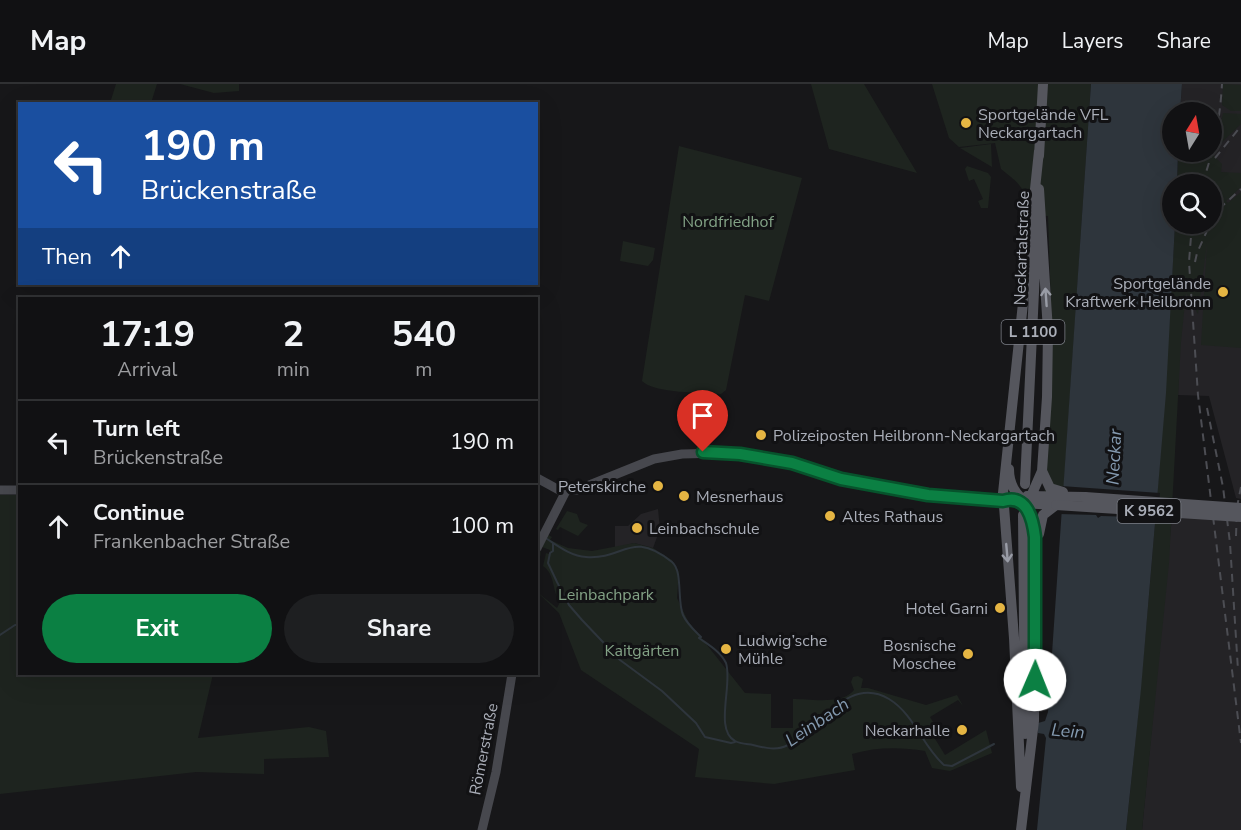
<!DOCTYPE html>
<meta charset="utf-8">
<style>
body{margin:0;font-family:"Nunito Sans",sans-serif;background:#1e1f21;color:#f1f3f6;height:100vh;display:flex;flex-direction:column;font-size:22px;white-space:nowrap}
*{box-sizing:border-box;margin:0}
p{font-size:20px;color:#9c9da0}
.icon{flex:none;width:33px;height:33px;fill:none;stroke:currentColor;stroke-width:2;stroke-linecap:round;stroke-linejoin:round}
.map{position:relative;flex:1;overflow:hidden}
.side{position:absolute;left:18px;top:213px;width:520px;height:378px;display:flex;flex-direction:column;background:#111113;border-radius:0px;box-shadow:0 6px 24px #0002,0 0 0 2px #303133}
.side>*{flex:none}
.top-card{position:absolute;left:18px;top:18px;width:520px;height:183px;border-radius:0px;box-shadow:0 6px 24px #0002,0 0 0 2px #303133;background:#1a4fa0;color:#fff;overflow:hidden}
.needle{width:39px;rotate:11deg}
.controls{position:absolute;left:1162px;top:18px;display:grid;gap:12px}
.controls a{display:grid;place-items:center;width:60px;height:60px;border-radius:50%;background:#111113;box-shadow:0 6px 24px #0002,0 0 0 2px #303133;font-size:30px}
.pin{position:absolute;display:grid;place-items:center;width:51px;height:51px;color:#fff;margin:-62px -26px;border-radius:50% 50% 50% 0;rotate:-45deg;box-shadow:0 0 6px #0007}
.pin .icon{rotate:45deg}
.me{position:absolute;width:66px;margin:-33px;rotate:1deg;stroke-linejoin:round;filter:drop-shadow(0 0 4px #0008)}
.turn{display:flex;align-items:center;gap:21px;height:126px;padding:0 24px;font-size:27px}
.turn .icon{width:78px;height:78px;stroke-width:2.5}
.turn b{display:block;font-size:42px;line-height:51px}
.then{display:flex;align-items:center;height:57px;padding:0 24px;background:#0003;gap:12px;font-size:22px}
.eta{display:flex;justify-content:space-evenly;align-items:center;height:102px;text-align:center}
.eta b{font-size:36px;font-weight:700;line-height:42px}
.primary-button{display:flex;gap:12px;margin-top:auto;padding:12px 24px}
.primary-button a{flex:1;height:69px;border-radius:36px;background:#0b8043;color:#fff;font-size:24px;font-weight:700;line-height:69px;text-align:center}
.primary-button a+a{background:#1e1f21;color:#f1f3f6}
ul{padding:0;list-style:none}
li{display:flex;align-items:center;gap:18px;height:84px;padding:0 24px;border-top:2px solid #303133}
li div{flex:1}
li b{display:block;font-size:22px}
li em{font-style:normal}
header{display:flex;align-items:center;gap:36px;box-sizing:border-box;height:84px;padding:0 30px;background:#111113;border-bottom:2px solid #303133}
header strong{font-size:28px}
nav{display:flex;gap:33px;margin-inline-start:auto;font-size:21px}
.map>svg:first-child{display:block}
</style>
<header>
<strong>Map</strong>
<nav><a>Map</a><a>Layers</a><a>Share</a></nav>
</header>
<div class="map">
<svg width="1241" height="746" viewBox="0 0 1241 746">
<rect width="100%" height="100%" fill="#171719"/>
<path fill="#242326" d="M1182,0H1241V415L1236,414L1209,312L1178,311L1181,182L1212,140V100L1178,68H1212V28H1180Z
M658,425L660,445L653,464L634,459L615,464V442H628L641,430Z
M1172,432L1241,437V746H1142Z"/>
<path fill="#1e241f" d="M116,0H157L151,19H110Z
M180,0H239V7L214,9Z
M811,0H864L917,89L829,65Z
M932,0H1091L1063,415H1044L1052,249L1048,132L1031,131L1026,126C1025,101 1019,100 1001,85L995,59L959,63L949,54Z
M1223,0L1241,1V27H1231L1222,21Z
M1223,29L1241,30V40L1216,64Z
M991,60L992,83L960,64Z
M679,62L802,94L769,217L745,211L726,306L721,310C702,308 655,310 642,297Z
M1178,68H1210L1222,80L1221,88L1241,89V103L1226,117L1228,119L1241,108V264L1201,261L1207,159L1198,230L1186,209L1181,258L1169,479L1142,746H1126C1148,544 1164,342 1175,140H1212V100H1177Z
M967,82L988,89L991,93L988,124H981L978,117L983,115L974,95L969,97L965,85Z
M623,157L655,164L653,176L648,182L620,177Z
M0,411H19L20,590H213L198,654L309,643L326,647L329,673L264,675V690L196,688L0,710Z
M567,427L577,430L580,438L588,441L578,452L560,443L558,446L556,445Z
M537,445L552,453L550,456L568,464L592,467L634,459L653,464L672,476L679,488L677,514L688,537L745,609L771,610V644H793V615C810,615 843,621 854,606L851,598L853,593L858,592L863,595L861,604H868L926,621L957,611L963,622L958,616L930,633L938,646L932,650L945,671L986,646L992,669L950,687L932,684L925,667C900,663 876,663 852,670L855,686L774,700L695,693L699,665L581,586L559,529L537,508L557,524L560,518C551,506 556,491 543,482L546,469L549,470L550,466L542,463L537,488L542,459L537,457Z"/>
<path fill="#2e353c" d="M1091,0H1182L1180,28H1173V68H1178L1177,100H1173L1175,140L1166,309L1141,605L1126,746H1037L1046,654L1044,650L1038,649V639L1045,637L1048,628Z"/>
<path fill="#171719" d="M1061,402L1160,409L1157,435L1142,434L1138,437L1135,433L1101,432L1098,434L1096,431L1059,430Z"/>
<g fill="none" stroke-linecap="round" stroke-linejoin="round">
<path stroke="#2e353c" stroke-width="2" d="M544,453C557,461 570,472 586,473C625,476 630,445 672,478C683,487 677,517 683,531C687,540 694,546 701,553L699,554C709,561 721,568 726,579C733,600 714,646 735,657C740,660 747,660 753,661C765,664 777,667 788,661C819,647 847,590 889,615C915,631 922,662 944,681L952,682L994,660
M553,459V467L550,469L548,479L557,498L569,521L582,536L620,576L662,607L696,639L705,653L731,659L735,658
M0,551L15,541H20"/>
<path stroke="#47484e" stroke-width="9" d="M537,394L559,406H577L654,375L682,370L722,369L792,379L841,395L928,411L1003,417
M0,406H20
M537,464L566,407
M482,746L496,688L512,590"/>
<path stroke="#55565d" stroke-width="10" d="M1039,72L1043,0
M1009,385C1009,399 1014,409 1025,417
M1042,387L1050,404L1063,408
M1025,400L1037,144
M1027,412L1085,413
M1009,415C1030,419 1033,435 1035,453L1034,637L1021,746
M1021,419L1056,421
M1028,419L1042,387L1047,313L1048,247L1039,105
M1023,431L1025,650
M1039,450L1043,431L1056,421
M1021,703L1014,554L1003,409L1039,67"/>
<path stroke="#4c4d53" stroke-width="2" stroke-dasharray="8 6" stroke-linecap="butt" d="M1215,74L1241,42
M1202,100C1214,67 1220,35 1222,0
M1212,137L1221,123L1241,105
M1192,140L1189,178L1198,311L1241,659
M1195,178L1197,169L1210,140
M1207,324L1223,403L1230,459L1238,586
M1236,452L1237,423L1241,403"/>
<path stroke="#55565d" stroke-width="10" d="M1085,413L1241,424
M1056,421L1241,433"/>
</g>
<defs><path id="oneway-shaft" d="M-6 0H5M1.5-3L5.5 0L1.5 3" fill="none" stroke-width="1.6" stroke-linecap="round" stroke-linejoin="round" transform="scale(1.5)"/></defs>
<g stroke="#999ca6">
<use href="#oneway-shaft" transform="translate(1046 213) rotate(-94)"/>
<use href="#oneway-shaft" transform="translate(1007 469) rotate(85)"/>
</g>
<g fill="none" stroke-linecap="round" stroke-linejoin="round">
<g stroke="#07532c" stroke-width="15">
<path id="route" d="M703,368L740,370L792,379L841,395L928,411L1003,417C1027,409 1033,436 1035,453V596"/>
</g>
<use href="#route" stroke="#0b8043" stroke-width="10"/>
</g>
<g fill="#e5b543" stroke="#121214" stroke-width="2">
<circle cx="966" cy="39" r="6"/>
<circle cx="1223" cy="208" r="6"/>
<circle cx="761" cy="351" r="6"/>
<circle cx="658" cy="402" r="6"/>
<circle cx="684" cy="412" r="6"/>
<circle cx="830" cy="432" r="6"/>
<circle cx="637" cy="444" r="6"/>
<circle cx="1000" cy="524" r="6"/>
<circle cx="726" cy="565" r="6"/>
<circle cx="968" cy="570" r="6"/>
<circle cx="962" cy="646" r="6"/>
</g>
<g text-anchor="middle" stroke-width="6" stroke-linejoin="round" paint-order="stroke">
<g fill="#121214" stroke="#7c7f87" stroke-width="1.5">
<rect x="1001.5" y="236" width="63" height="24" rx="4.5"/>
<rect x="1117.5" y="415" width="63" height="24" rx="4.5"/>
</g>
<g font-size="15" font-weight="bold" fill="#aaaeb8">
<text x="1033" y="253">L 1100</text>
<text x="1149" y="432">K 9562</text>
</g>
<g font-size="16" fill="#aaaeb8" stroke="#121214" text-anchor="start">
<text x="978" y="36">Sportgelände VFL<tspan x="978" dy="18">Neckargartach</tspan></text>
<text x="1211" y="205" text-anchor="end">Sportgelände<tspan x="1211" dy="18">Kraftwerk Heilbronn</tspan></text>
<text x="773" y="357">Polizeiposten Heilbronn-Neckargartach</text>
<text x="646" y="408" text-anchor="end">Peterskirche</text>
<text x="696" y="418">Mesnerhaus</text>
<text x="842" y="438">Altes Rathaus</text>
<text x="649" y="450">Leinbachschule</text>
<text x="988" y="530" text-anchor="end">Hotel Garni</text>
<text x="738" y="562">Ludwig’sche<tspan x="738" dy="18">Mühle</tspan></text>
<text x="956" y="567" text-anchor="end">Bosnische<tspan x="956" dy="18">Moschee</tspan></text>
<text x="950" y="652" text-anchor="end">Neckarhalle</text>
</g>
<g font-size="16" fill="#83a286" stroke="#121214">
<text x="728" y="143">Nordfriedhof</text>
<text x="606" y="516">Leinbachpark</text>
<text x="642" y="572">Kaitgärten</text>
</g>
<g font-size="16" fill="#aaaeb8" stroke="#121214">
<text transform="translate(1021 164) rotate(-88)" y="6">Neckartalstraße</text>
<text transform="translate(483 665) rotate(-79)" y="6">Römerstraße</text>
</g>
<g font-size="18" font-style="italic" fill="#849ab0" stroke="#121214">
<text transform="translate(1114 373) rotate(-87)" y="6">Neckar</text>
<text transform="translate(817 638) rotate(-34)" y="6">Leinbach</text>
<text transform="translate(1068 647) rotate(5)" y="6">Lein</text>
</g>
</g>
</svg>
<div class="controls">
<a><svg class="needle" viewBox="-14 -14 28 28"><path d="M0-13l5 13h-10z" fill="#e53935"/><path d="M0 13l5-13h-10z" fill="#9c9da0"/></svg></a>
<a><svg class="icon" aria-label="search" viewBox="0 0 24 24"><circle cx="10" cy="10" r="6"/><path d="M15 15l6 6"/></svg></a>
</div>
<div class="pin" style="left:703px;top:368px;background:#d93025"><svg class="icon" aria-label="arrive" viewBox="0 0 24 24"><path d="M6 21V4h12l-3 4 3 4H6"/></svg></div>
<svg class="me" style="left:1035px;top:596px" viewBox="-20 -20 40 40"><circle r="19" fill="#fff"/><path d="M0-13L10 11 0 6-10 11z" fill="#0b8043"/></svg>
<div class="top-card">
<div class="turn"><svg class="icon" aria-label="left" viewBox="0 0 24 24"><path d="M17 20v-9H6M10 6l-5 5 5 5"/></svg><div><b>190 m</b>Brückenstraße</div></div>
<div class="then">Then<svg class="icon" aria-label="ahead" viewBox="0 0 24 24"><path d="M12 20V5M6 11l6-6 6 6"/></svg></div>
</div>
<section class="side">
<div class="eta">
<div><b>17:19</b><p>Arrival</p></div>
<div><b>2</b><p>min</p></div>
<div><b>540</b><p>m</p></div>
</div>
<ul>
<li><svg class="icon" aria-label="left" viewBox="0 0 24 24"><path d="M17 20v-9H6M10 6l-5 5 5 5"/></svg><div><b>Turn left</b><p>Brückenstraße</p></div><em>190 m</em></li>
<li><svg class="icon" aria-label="ahead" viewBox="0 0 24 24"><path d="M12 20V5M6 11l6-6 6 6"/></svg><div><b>Continue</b><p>Frankenbacher Straße</p></div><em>100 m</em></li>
</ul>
<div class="primary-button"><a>Exit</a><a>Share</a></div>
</section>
</div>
